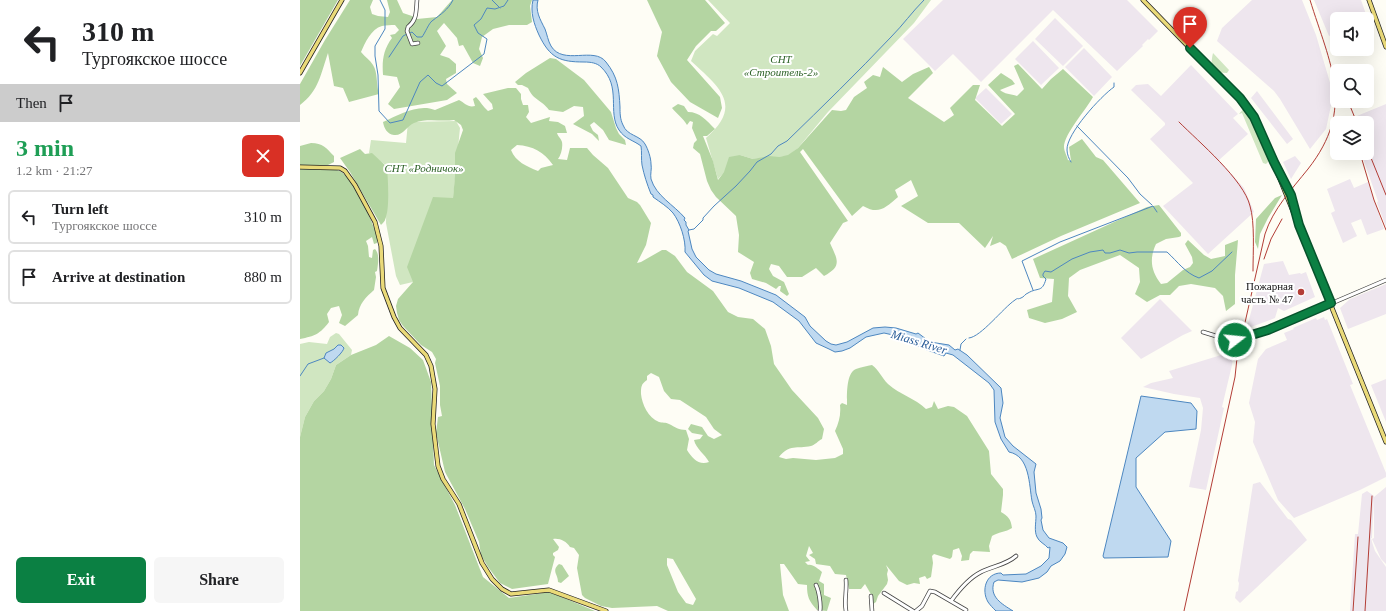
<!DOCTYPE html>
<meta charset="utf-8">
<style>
body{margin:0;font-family:"Times New Roman",serif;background:#f6f6f6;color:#202124;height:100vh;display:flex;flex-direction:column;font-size:15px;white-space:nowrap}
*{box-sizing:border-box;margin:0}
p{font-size:13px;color:#757577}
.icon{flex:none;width:22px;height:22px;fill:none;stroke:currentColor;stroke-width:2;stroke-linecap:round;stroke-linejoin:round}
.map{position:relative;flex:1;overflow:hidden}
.panel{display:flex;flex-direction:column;background:#fff;width:300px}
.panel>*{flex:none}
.hud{background:#fff;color:#202124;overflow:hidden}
.tools{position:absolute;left:1030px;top:12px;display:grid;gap:8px}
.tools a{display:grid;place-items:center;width:44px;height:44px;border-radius:6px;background:#fff;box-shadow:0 4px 16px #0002;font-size:20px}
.pin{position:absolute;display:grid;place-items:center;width:34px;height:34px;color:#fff;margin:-41px -17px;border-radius:50% 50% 50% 0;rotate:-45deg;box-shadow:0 0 4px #0007}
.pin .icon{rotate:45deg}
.me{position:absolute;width:44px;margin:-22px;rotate:74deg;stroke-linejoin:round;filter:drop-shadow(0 0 3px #0008)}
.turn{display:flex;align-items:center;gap:14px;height:84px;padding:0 16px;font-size:18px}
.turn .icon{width:52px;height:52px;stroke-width:2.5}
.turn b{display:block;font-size:28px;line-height:34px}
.then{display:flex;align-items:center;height:38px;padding:0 16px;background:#0003;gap:8px;font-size:15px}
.round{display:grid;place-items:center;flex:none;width:42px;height:42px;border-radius:6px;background:#f6f6f6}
.summary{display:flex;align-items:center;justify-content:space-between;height:68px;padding:0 16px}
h1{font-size:24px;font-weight:600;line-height:30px;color:#1e9e55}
.cta{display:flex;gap:8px;margin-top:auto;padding:8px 16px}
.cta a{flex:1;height:46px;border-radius:6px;background:#0b8043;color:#fff;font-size:16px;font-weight:600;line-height:46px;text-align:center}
.cta a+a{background:#f6f6f6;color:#202124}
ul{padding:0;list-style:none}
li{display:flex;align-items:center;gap:12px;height:54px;margin:0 8px 6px;padding:0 8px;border:2px solid #e0e0e0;border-radius:6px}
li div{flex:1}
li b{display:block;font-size:15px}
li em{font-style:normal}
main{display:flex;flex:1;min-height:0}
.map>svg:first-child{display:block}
</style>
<main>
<section class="panel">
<div class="hud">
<div class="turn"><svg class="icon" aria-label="left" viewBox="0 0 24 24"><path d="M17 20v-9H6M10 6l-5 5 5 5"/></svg><div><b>310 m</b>Тургоякское шоссе</div></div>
<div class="then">Then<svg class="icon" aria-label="arrive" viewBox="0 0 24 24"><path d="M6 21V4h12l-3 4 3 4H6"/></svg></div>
</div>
<div class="summary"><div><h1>3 min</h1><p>1.2 km · 21:27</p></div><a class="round" style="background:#d93025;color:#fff"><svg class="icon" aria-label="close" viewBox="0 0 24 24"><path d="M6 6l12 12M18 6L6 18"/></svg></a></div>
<ul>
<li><svg class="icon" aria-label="left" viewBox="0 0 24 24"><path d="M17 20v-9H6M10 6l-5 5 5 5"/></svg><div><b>Turn left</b><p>Тургоякское шоссе</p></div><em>310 m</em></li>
<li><svg class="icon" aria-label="arrive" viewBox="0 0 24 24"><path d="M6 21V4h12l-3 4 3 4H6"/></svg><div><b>Arrive at destination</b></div><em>880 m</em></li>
</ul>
<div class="cta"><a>Exit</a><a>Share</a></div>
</section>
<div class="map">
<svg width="1086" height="611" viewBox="0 0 1086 611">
<rect width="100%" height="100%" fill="#fefdf5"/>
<path fill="#eee6ee" d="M643,0H827L858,31L849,40L848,39L842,45L843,46L817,71L753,10L681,82L653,54L635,71L603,39Z
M952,0H1002L1016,35L1031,86L1032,101L1026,129L1010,149L980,99L974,91L917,41L922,28Z
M1014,0H1061L1068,20L1067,21V19H1037V33L1029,36Z
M755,18L783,46L763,66L735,39Z
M733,41L759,68L741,85L715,59Z
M784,48L812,77L794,96L765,67Z
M891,65L938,114L933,118L948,134L919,160L944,188L954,212L908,254L863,206L893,183L850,139L865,125V123L831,90L836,85L848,84L861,96Z
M686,88L712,114L701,124L675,98Z
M957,91L993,139L987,144L951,98Z
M1086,104V227L1077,203L1078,201L1061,153H1067V123H1053L1052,118Z
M995,156L1001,163L991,179L983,162Z
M1050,179L1054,188L1068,182L1084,229L1067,235L1061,219L1051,223L1057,236L1043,243L1031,213L1035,211L1027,189Z
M983,261L989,275L1000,273L1001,274L1006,272L1015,297L984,311L978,308L975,318L951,327H947L964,264Z
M1086,284V314L1048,329L1040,308L1050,299Z
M860,299L892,331L883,335L841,359L821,338Z
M1024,317L1025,320L1027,319L1053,384L1050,385L1086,473V477L1060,490L994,518L978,500L953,442L955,422L949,403L958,359L966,349L987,340L984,333L994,329L993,328L1016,318L1017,320Z
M934,350L932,365L922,407L924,408L906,490L889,487L901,430L903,408L900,398L874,394L843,387L851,383L873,378L869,371L918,356Z
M1086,379V422L1071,385Z
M960,482L988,519L991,520L1007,540L940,603L935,598L936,592L938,591L939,583L938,581L953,484Z
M1086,487V564L1081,559L1072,539L1074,538V497Z
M1067,491L1074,496L1072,538H1071L1072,542L1075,551L1086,567V611H1050L1055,534H1058L1062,494Z"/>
<path fill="#d0e6c1" d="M408,0H631L614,23L528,112L498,148L488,156L479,157L453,159L440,155L418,179L406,138C444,105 419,87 391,61L395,51L413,34L417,36L430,23Z
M913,53L929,70L927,73C911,73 910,66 913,53Z
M944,108L953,122L969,159L968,162L966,164L963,163L942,113L939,114Z
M156,121L160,128L153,199L113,282L100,285L96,276L86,223L87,166L69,153L71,140L106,143L108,122Z
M36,333L39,334L52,350L51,355L36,365L31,379L24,391L14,401L5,417L0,437V344L9,342L27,344L30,337Z"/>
<path fill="#b4d5a2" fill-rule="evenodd" d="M0,0H38L0,66Z
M50,0H73L70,7L72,14L78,16L88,17L90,12L87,0H97L103,13L112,16L117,19L137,17L152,0H232L230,6L232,22L227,25H209L193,29L182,37L179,49L183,58L180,66L173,63L163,45L159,46L157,38L144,23L137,31L146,46L140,55L149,58L156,64V73L146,79L147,84L157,93L147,100L94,109L88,104L100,87L97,77L83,75C82,61 83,50 92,38L90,35L95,34L99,30L95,25C91,25 86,25 82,26C71,29 65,43 61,52C65,57 70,60 73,65C78,72 76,85 79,94L49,102L43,88L34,86L28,53C21,73 19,91 0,105V84L25,40Z
M347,0H405L425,23L416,31H411L396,46L387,60L420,97L422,108L418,118L390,102L371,82L357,56L362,32Z
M250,58L256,59L284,80L311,112L316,128L319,134L325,140L326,145L309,140L303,130L294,122L290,125L293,131L298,135L299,141L292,134L273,124L284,116L283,107L274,106L263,112L249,110C241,99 234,101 228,88L222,85H218L215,82L226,73Z
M718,64L742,89L751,79L763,69L793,97C786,110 764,134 764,147C764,151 767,156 768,160L771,161L769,147L782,139L796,157L803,160L840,203L761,236L712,259L706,246L700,242L690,246L693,236L685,248L659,223H628L601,206L618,196L611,180L595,190L598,197C585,208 579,215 563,206L552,216L503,149L500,152L548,221L543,223L530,243C537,259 543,266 524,276L516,268L502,277H487L479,266L471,264L469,269L473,276L484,282L489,294L487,296L480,291L481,286H479L476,289L466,283L452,279L450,273L454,262L438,252L439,235L436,216L416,197L411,190L407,181L400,154L393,148L394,143L397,140L392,128L393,122L390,121L387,125C383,118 377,114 372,108L378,104L384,106L388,112C400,112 406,120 415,129L407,136H403L413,161L418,180L424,172L429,157L440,155L453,159L469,156L479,157L488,155L498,148L532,110L541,111L546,110L554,97L567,88L564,82L573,75L580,77L583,67L602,82L613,74L629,67L633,73L608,98L644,122L654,115L650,108L673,85H680L675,100L702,126L715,114L688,85L701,73L712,80L715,84L700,90C704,94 711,94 717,96L724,89L714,66Z
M208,88H216L221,94V99L223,105H228L229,112L226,117L231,123L250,117L249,121L258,122L265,126L267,133H257C258,137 261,138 262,142C263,148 261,155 258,159L267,160L270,148H287L293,155L308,168L328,198L337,202L340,205L351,223L346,245L337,263L341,262L362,250H366L375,256L387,272L413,291L428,312L438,317L453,319L465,329L471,346L474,364L492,390L518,418L524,429L522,439C518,441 515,445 511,446C497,449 489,444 479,457L486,459L493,458L516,460L535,458L543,454V449L535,431C539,422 541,415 540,405L542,403L547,405C547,395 546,373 556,369C561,367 567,366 572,365C579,370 582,378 588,384C600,395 615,398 626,409L632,407L634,401L638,409L648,406L654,407L667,416L689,451L691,474L703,489V495L701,512C708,516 711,519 712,528C706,532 698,532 692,536L689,546L690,552L673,551L670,554L669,560L661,561L662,556L659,548L653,550L652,557L650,559L634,554L632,556L633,563L631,577L627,579L625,576L619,578L620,584L614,583L607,585L599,581L586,565L588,570L587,574L588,580L587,584L578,596L576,602L573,604L572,602V596L565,584L561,589H549L546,575L535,574L530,566L516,564L515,559L509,555L513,553L509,546L506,556L510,561L505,562L508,565C513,564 518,569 522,572L519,581L524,584V595L531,598L527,611L517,610C509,601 507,597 507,585L498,584L484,564H480L483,595L489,611H368L357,606L312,608L301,606L285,598L282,595L277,568L279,555L274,548L270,547C266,541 260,538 253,539L259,547L258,550L253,553V555L255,557L248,584L212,589L200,583L188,567L181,555L179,542L165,509L145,472L136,433L138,417L142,416L140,405V386L135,363L136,359L132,352L121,345L103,326L99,320L97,313L96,306L98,299L113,282L107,267L133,197L153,198L155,176V153L163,130L161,125L154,120C141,122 127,118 114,123C107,126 103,136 94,135C87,134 84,128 83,122C98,115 119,103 135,110L159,100C165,103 168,108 175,106L173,99L176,97C181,102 183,107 188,111L193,109L192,104L183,94ZM217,145C233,146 244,152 253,165L241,168L238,171C226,166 216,162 211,150ZM351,373L359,377L364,391L371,399L380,400L406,417L414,429L422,435L414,439L408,436L402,427L391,424L388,429L392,433L403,435L400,439L394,440C396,449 405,454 409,462C399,466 392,458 387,450L389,439L386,430C379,430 375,427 369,424C366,422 362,423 359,422C348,418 342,404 341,394C341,387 341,384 347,380V376ZM367,558L373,559L396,599L393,605L386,603L378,592L367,565Z
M11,143C23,143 26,148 34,156V162L28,165H0V146Z
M60,149L65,154L72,153L87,167C88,180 90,209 85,220C85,221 82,224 81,225L50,172L40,158Z
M0,169C11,169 27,168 37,170C53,174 71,220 77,235V243L74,244L72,237L66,241L68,246L69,257L72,258L73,250L75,249C80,254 78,264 77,271L75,272L76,277L74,290C66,297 59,304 58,315L45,326L39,323L42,315L39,306L31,308L27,314L29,322C20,334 15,336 0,339Z
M982,195L968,218L960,234L958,249L955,242L956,219L975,198Z
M859,205L881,233V236L879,237L866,239L856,244C849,259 851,271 861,284L867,283L883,270L890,267L893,263L892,257L885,244L888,240L904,255L911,259L925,256V245L938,240L935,275V304L926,311L923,296L915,288L891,284L879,286L870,295H860L847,302L835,294L840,282L839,268L820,255L780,270L769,278L768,296L777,312L762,319L745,323L729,318L727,310L752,302L754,279L740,278L733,259L847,207Z
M89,336L110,348L123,360L131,382L134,465L155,505L183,577L209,598L250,592L295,611H0V437L5,417L14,401L24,391L31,379L36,365L51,355L76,345Z
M259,564L262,565L269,576L261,583L258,582C258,574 251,571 259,564Z"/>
<path fill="#bfd9f0" stroke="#4d87c0" d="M233,0H238C235,11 240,19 245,29C247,34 248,41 251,46C263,66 294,46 306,62C318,77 319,89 320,107C320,113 320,119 323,125C327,136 340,135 345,144C348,149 351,158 351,164C352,169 350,174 351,179C356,196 374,205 385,218L384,220L386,222V225L389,230L388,231L392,249L396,257L409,270L416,274L441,281L476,295L505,317L510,326L526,341L531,344L536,345L547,342L573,328L585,327L596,328L616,334L618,333L630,342L649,345L655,350L658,349L667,355L701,388L703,403L700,418L705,437L713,446L736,464L734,472L736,493L741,509L742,518L741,520L743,530L749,538L763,543L767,547L765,554L760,561L751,566L747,572L739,578L722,582L698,580L694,582C689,597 702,604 713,611H696C693,608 690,605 688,602C681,590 686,573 701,573L703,575L726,574L741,566L749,558L750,547L748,548C745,544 739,542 737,537C734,531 736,523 736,516C736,511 733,506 732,501C729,485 730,456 709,452L701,439L695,422L694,390L689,383L653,355L646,353L644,356L627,350L593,335L584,333L566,337L550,348L542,351L535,352L529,349L516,343L499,321L473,302L439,288L412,281L404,275L385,252C386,240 380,222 373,213C368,207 360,202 353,197V195L351,194C347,184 344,175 342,165C341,159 342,152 341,146C333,140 325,139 319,130C307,112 322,87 301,67C297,63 291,62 284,62C260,62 250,58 239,35C234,24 230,12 233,0Z
M38,345H41L44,348C43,352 34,361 30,363L24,358L26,353L34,349Z
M841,396L891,403L897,411L896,429L865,432L836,458V487L871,541L868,557L804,558L803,556Z"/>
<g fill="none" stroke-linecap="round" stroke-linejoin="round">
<path stroke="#4d87c0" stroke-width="1" d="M80,0L85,10V29L75,46V56L78,75L79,111L90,123L103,120L120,82L128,75L136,83L142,86L184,54L187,39L178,33L174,25L181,19L187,8L195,9L204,6L208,0
M192,0L200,8
M110,33L112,32L117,37H122C125,33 129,23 132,21C141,14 148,10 153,0
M89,57L103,36L107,34
M777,126L828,178L840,194L852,205
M771,162C769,159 767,154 767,150C766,134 801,96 814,87V83
M389,230L394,229L403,220V218L414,206L436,186L450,171L457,162L471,154L478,146L487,141C522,107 558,72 591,37C603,25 612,12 624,0
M733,290L722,261L760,242L853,206L857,212
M669,338C681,337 703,308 715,300C719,297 716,300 721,298C724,297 725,294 728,293C738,287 742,293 746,279L743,276V274L745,271L751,272L772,259L790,252L803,250L805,253H810L820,250L829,253L837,252H867C878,262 885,273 899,278L912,271L932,252
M660,350L661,344L666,339
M0,376L8,364L24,358"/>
<g stroke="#444" stroke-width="4.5">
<path id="minor" d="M117,0C116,12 117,20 108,27L107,31L112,44L118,43
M903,332L929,340H935L969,330L1086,280
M516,585C519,591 521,604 520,611
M584,593L613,611
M571,596L572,611
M651,601C659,590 669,578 681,572C693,566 706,565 716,556
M546,611C544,601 547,591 546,580
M616,611L622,606L630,591L635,592L666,610"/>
</g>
<g stroke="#222" stroke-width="5">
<path id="major" d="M843,0L946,106L962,134L978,174L1086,442
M1069,0L1086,47
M0,73L42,0
M977,166L991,195L996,214
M0,167L40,168L45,171L55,185L75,222L81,246L83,288L94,317L100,328L126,355L131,366L135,389L133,424L138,466L143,479L159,504L182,563L192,579L202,589L211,594L249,590L306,611"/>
</g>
<use href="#minor" stroke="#fff" stroke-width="3"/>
<use href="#major" stroke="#eada79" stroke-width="3.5"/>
<path stroke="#b33d36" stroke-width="1" d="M1048,101L1057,123
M879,122C899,142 944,180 950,206C955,222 953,253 953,271
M1067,137L1068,139
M1067,148L1086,195
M1060,153L1074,200L1086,230
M964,259L971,239L982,219
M884,611L935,377L937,358L965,234C973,209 992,189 1008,169C1056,108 1030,65 1010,0
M1053,611L1058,537
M1065,611L1072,496"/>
</g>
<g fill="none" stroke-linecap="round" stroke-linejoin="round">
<g stroke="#07532c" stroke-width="10">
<path id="route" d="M890,48L940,98L954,117L974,162L991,195L999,225L1031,303L968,330L935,340"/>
</g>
<use href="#route" stroke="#0b8043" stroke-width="7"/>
</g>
<circle fill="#b33d36" stroke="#fff" stroke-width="1.5" cx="1001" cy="292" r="4"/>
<g text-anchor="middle" stroke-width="4" stroke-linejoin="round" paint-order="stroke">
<g font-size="11" font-style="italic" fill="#2d6227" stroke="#fff">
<text x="481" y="63">СНТ<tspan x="481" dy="13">«Строитель-2»</tspan></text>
<text x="124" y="172">СНТ «Родничок»</text>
</g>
<g font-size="11" fill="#111" stroke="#fff" text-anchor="end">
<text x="993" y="290">Пожарная<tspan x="993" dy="13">часть № 47</tspan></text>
</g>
<g font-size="12" font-style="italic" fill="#265a97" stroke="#fff">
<text transform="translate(619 342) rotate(17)" y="4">Miass River</text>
</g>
</g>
</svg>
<div class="tools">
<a><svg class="icon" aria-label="sound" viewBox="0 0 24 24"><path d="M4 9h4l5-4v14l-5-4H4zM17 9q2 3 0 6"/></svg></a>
<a><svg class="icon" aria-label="search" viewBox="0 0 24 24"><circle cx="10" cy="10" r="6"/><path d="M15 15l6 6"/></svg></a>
<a><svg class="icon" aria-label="layers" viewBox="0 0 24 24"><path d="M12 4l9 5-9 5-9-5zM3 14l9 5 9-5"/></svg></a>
</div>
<div class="pin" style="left:890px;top:48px;background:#d93025"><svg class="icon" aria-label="arrive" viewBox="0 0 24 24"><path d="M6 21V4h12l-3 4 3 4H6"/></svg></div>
<svg class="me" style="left:935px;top:340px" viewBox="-20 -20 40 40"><circle r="17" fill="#0b8043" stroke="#fff" stroke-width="3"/><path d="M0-11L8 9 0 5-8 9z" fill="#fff"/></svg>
</div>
</main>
